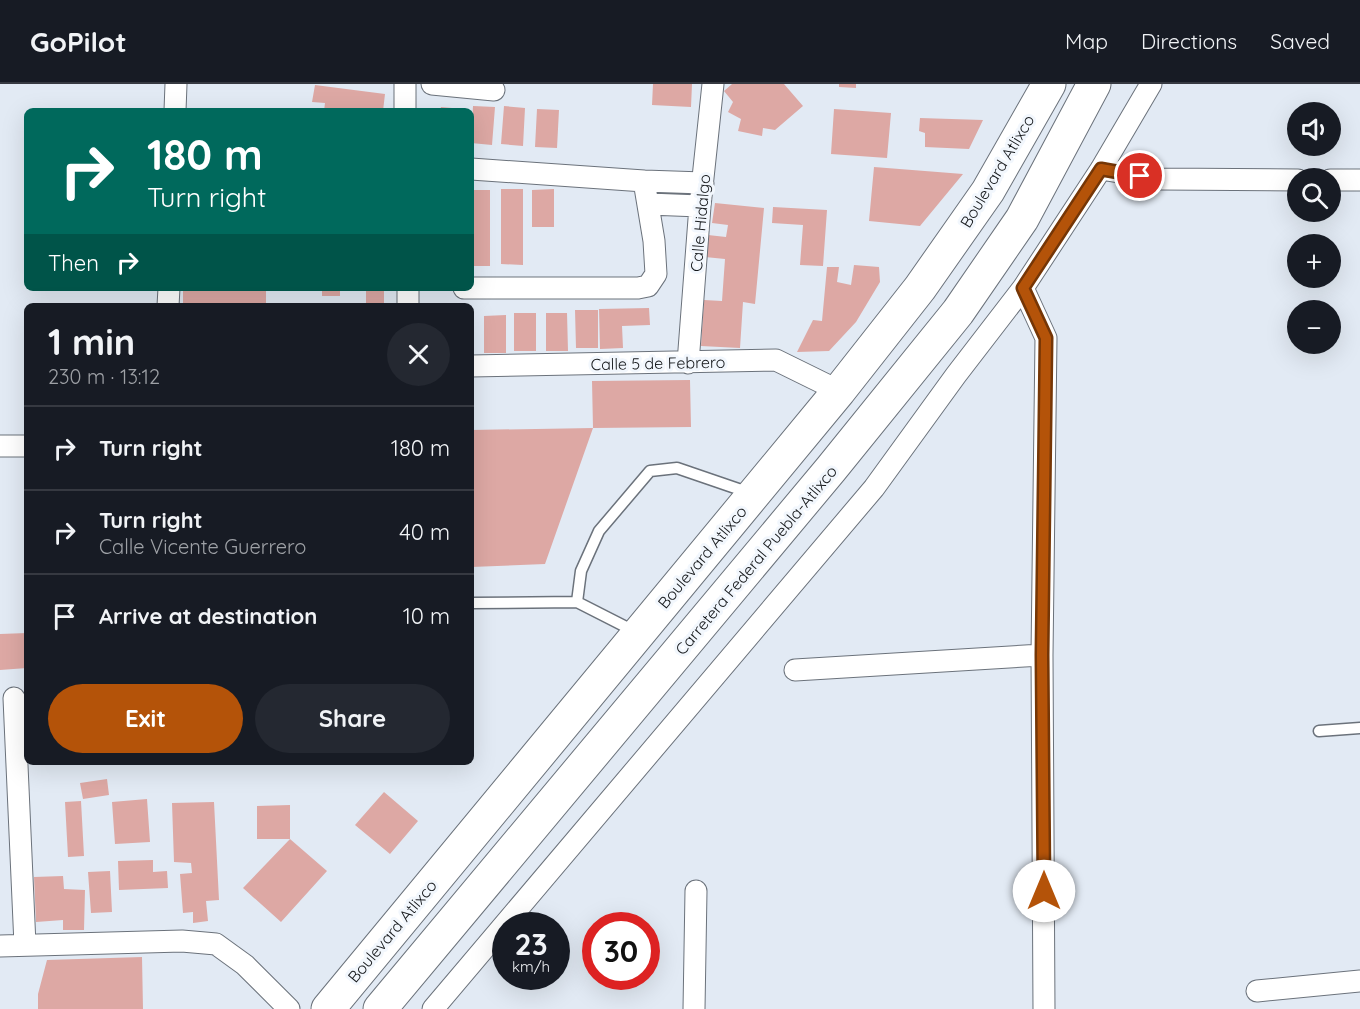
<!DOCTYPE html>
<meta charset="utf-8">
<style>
body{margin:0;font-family:Quicksand,sans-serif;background:#242831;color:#f1f3f6;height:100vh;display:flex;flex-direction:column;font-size:22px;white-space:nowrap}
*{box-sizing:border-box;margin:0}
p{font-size:20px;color:#9ea1a6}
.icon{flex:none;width:33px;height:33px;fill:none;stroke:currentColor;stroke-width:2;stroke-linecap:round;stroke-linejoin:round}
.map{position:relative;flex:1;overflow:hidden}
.panel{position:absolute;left:24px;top:219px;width:450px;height:462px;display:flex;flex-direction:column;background:#171b24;border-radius:9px;box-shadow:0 6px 24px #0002}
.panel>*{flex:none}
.banner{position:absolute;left:24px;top:24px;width:450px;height:183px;border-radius:9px;box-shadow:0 6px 24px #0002;background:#00695c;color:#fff;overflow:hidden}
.tools{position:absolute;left:1287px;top:18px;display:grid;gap:12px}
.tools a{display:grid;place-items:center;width:54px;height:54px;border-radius:50%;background:#171b24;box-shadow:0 6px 24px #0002;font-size:30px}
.speed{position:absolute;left:492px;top:828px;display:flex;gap:12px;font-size:30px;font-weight:700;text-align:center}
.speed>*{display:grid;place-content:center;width:78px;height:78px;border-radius:50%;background:#171b24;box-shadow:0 6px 24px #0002;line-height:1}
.speed small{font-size:15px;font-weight:400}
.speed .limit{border:9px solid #d22;background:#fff;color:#111}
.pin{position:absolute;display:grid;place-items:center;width:51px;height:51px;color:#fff;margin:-26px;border:3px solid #fff;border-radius:50%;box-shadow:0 2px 6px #0007}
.me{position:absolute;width:66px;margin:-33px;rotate:0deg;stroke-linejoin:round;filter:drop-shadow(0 0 4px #0008)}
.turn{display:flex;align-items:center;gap:21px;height:126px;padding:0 24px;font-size:27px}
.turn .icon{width:78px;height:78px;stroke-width:2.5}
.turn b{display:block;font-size:42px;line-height:51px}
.then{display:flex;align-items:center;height:57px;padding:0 24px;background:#0003;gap:12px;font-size:22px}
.round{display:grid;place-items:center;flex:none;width:63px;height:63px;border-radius:32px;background:#242831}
.overview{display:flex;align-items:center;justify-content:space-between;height:102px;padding:0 24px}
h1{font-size:36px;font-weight:700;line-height:45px}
.button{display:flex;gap:12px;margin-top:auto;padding:12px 24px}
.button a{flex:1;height:69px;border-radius:36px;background:#b45309;color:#fff;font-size:24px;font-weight:700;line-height:69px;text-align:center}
.button a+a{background:#242831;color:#f1f3f6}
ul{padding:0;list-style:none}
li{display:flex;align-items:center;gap:18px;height:84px;padding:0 24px;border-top:2px solid #363941}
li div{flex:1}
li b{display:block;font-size:22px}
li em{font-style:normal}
header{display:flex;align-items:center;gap:36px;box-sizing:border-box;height:84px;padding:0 30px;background:#171b24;border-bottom:2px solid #363941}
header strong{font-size:28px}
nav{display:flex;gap:33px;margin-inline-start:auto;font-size:21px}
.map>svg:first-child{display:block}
</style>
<header>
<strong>GoPilot</strong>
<nav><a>Map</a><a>Directions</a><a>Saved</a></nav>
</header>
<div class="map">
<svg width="1360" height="925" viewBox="0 0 1360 925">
<rect width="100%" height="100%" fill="#e2eaf4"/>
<path fill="#dda8a4" d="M653,0H692L691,23L652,21Z
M732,0H784L803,22L775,46L763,44L762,52L738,47L741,35L728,28L733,18L724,7Z
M839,0H856V4L839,3Z
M315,1L385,10L383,27H324L325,19L312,18Z
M473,22L495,23L492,61L471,59Z
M504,22L525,24L523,62L501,60Z
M441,23L463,25L462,27H440Z
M537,25L559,26L557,64L535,63Z
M834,25L891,29L887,74L831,70Z
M920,34L983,36L969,65L925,63V49L919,47Z
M874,83L963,90L920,142L869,137Z
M501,105H523V181L501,180Z
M554,105V143H532V106Z
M471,106H490V182H471Z
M715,119L764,124L755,220L743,218L740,264L701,262L704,216L722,217L725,175L705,173L708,151L726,153L728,141L712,139Z
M773,123L827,126L823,182L800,181L803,141L772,139Z
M854,181L879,183L880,198L856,238L829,267L797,268L813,236L822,237L827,183H839L837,198L851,201Z
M183,204H266V222H183Z
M322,204H340V212H322Z
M366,207H384V222H366Z
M649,224L650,241L622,242L623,264L600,265L599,225Z
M575,226H598V264H576Z
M514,229H536V267H514Z
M546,229H567L568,267H546Z
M506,231V269H484V232Z
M690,296L691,343L593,344L545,480L471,483V346L593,344L592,297Z
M27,549V584L0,586V550Z
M107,695L109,711L83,715L80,699Z
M384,708L418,737L390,770L355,741Z
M147,715L150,758L115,760L112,718Z
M81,717L84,772L68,773L65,718Z
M214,718L219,816L206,817L208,837L193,839V828L183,829L180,790L192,789L191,779L174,778L172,719Z
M290,721V755H257V722Z
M290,755L327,787L281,838L243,804Z
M153,776V788L167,787L168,804L119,806L118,777Z
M110,787L112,828L91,829L88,788Z
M63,792L64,805L85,806L84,846H63V836L36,838L34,793Z
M142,873L143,925H38V910L47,876Z"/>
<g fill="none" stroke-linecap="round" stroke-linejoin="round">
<g stroke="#6b727b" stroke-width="13">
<path id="lane" d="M471,519L577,518
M634,547L577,518L581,487L599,447L650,387L677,384L750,409
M1319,647L1360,644"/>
</g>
<g stroke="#6b727b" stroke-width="23">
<path id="street" d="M405,0V27
M432,0L494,6
M175,27L176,0
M1101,85L1160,95L1298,96
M1330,96H1360
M644,97L703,99
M648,120L700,122
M408,204V222
M464,204H638L648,202L656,190L654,157L644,97L471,85
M1023,204L1046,254L1042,571L1044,925
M168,222L169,204
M688,279L700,122L713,0
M471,282L776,276L839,307
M0,362H27
M795,586L1042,571
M14,614L25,861
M0,862L182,857L216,860L245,881L289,925
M1257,907L1360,897
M433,925L874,404L956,291L1023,204L1101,85L1151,0
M694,925L696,807"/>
</g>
<g stroke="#6b727b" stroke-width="35">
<path id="primary" d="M328,925L839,307L920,204L988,107L1049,0
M380,925L831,385L958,228L1022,135L1094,0"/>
</g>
<use href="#lane" stroke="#fff" stroke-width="10"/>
<use href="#street" stroke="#fff" stroke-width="21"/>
<use href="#primary" stroke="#fff" stroke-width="33"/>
</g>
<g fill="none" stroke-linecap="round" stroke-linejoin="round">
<g stroke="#753606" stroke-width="15">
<path id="route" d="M1044,807L1042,571L1046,254L1023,204L1101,85L1140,92"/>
</g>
<use href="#route" stroke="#b45309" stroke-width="10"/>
</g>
<g text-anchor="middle" stroke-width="6" stroke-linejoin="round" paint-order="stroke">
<g font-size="16" fill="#14171a" stroke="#f2f7fd">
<text transform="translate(997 87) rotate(-59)" y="6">Boulevard Atlixco</text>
<text transform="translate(700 139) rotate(-85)" y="6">Calle Hidalgo</text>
<text transform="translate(658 279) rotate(-1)" y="6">Calle 5 de Febrero</text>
<text transform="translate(702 473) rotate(-50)" y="6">Boulevard Atlixco</text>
<text transform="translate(756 476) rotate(-50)" y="6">Carretera Federal Puebla-Atlixco</text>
<text transform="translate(392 847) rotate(-50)" y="6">Boulevard Atlixco</text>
</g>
</g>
</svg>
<div class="tools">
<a><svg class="icon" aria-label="sound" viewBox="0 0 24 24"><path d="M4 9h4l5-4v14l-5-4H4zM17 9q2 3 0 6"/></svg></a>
<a><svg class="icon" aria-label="search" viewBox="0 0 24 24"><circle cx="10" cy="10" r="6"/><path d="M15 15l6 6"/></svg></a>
<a>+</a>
<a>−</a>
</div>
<div class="speed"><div>23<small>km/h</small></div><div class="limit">30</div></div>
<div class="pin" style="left:1140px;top:92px;background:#d93025"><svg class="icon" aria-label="arrive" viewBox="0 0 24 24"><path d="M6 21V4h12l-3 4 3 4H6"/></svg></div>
<svg class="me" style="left:1044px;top:807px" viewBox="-20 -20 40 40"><circle r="19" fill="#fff"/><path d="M0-13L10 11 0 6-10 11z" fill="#b45309"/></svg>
<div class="banner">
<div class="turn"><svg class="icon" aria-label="right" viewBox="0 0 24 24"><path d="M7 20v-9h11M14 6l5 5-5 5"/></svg><div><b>180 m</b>Turn right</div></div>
<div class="then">Then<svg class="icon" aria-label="right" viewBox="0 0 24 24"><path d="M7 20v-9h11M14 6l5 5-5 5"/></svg></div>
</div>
<section class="panel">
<div class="overview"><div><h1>1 min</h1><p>230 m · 13:12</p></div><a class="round"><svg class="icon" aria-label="close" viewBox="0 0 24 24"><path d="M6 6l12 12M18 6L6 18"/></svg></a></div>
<ul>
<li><svg class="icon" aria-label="right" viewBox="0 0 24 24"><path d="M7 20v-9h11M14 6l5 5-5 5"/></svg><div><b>Turn right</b></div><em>180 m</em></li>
<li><svg class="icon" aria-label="right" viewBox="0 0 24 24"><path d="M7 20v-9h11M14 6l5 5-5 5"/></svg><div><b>Turn right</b><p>Calle Vicente Guerrero</p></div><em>40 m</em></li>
<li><svg class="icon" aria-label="arrive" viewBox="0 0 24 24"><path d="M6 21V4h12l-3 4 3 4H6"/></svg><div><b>Arrive at destination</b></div><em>10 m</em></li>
</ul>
<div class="button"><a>Exit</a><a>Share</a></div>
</section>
</div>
